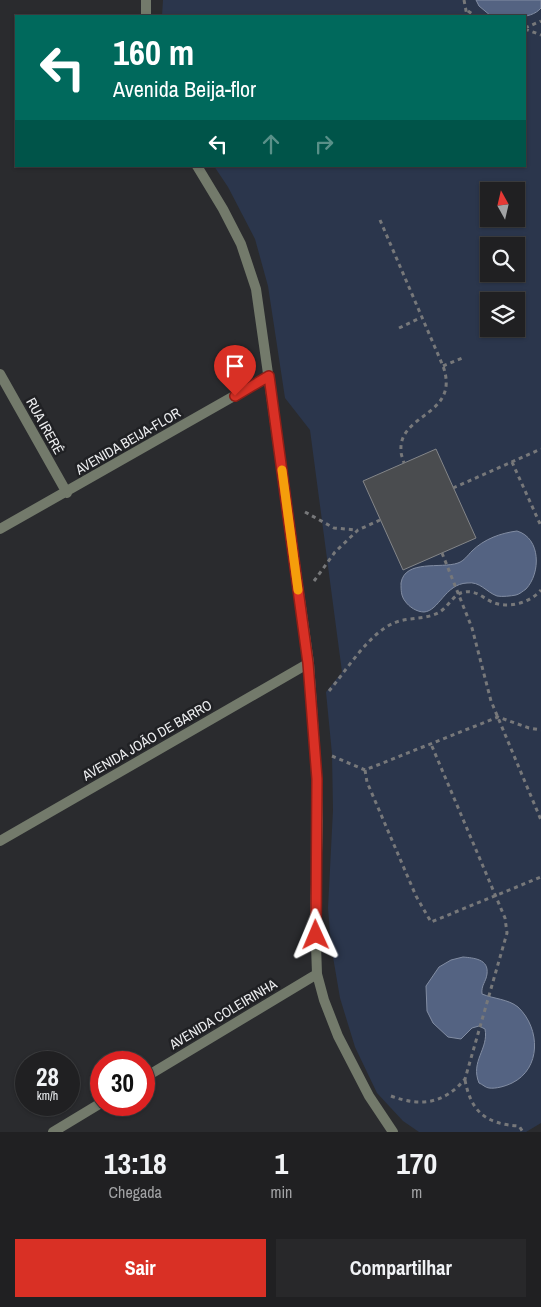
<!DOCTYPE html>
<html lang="pt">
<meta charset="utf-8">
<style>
body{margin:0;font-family:"Archivo Narrow",sans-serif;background:#28282a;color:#f1f3f6;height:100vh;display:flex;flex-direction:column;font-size:19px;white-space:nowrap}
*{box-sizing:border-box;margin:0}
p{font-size:16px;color:#a2a3a5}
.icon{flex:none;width:28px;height:28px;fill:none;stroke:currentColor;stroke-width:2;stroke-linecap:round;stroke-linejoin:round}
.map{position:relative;height:1132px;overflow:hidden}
.details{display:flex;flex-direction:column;background:#202022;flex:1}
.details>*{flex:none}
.guide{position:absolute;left:15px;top:15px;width:511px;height:152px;border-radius:0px;box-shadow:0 1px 4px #0004,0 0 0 1px #3d3e40;background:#00695c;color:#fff;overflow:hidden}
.needle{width:32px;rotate:352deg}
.tools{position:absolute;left:480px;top:182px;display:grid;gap:10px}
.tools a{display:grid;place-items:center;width:45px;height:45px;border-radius:0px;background:#202022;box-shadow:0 1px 4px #0004,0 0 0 1px #3d3e40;font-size:25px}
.speed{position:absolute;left:15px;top:1051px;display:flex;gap:10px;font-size:25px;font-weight:700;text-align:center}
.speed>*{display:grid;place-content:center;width:65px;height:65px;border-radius:50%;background:#202022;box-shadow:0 1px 4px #0004,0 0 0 1px #3d3e40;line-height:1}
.speed small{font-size:12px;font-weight:400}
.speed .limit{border:8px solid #d22;background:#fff;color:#111}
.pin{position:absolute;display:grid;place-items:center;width:42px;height:42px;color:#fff;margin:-51px -21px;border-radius:50% 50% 50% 0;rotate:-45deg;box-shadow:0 0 5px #0007}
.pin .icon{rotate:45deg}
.me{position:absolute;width:55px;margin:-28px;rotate:359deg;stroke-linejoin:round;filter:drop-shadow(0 0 4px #0008)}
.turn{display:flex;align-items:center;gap:18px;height:105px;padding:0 15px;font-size:22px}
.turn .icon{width:65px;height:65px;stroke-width:2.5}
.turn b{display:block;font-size:35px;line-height:42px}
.lanes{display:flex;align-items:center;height:48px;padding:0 15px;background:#0003;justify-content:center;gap:25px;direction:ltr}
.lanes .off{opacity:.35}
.eta{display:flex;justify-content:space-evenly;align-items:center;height:85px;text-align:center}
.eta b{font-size:30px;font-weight:700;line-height:35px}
.action{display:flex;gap:10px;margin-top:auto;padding:10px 15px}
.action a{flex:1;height:58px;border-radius:0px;background:#d93025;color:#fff;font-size:20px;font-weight:700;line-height:58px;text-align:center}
.action a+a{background:#28282a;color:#f1f3f6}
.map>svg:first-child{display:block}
</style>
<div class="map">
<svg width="541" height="1132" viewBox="0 0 541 1132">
<rect width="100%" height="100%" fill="#2a2b2e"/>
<path fill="#2b364c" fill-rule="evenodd" d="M163,0H541V1123L526,1132H419L403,1121L377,1093L355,1047L340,998L331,945L328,908L333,810L332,754L326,692L342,672L310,430L285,398L268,286L255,239L228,187L214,166H525V16H162ZM489,191H516V219H489ZM489,246H516V274H489ZM489,301H516V329H489Z"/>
<path fill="#546382" stroke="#828da3" d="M476,0H541V8C530,21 506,16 491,16L479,6Z
M517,531C541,538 541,573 526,589C523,591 520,594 516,595C511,596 502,597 497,596C486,592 480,581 467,583C445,584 439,611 424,612C417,612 409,607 405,601C401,596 401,590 401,583C405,559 441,569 458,563C464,561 468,555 472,551C484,539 501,533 517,531Z
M463,957C474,958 489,959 487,974C486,982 481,985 482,994C494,999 508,999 518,1007C541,1029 541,1069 512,1083C506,1086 496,1089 489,1088C486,1088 482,1084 479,1083C470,1061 489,1049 485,1029L479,1026L472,1028L461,1039L448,1037L433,1023L427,1011L426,986L439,967L451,960Z"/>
<path fill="#4a4c4f" stroke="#848689" d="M436,449L476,538L403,570L363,481Z"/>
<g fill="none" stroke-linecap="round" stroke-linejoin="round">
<path stroke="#77787a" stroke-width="3" stroke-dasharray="4 4" stroke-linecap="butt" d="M464,0L467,16
M468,11L475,16
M525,28L541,21
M525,29L541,35
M380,220L443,366C461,416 398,413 401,451C401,455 403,459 404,463
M399,328L422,317
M443,366L465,357
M512,462L541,526
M453,488L541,449
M305,512L334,528L357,530
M442,553L472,628L491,701L541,820
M314,581L335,552L358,530L380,520
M329,691C346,671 369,633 394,623C408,617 424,620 438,613C448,608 453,594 464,592C476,590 483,598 492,602C508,609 530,603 541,590
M332,756L365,770L498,717L529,728L541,730
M365,770L367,782L416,896L431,922L541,877
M465,1080C471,1112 486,1124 519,1126L523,1132
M391,1096C420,1107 444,1104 465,1079L507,933L505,918L431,744"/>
<path stroke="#737a6b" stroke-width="10" d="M146,16V0
M197,166L223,209L241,244L256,289L309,663L317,779L318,821L315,916L317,974L324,1000L338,1036L369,1096L393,1132
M0,374L67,493
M0,529L269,376
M0,841L309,663
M144,1078L317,974
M53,1132L101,1103"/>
</g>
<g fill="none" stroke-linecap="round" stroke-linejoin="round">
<g stroke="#8d1f18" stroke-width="12">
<path id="route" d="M235,396L269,376L308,663L317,779L316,935"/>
</g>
<use href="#route" stroke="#d93025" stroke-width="9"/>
<path stroke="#f59e0b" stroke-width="9" d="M282,470L298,590"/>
</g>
<g text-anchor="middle" stroke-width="5" stroke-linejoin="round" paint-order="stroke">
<g font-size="14" fill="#edeef0" stroke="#202124">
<text transform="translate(45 426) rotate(61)" y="5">RUA IRERÊ</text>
<text transform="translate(128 441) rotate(-30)" y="5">AVENIDA BEIJA-FLOR</text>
<text transform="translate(147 740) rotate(-30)" y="5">AVENIDA JOÃO DE BARRO</text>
<text transform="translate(223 1014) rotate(-31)" y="5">AVENIDA COLEIRINHA</text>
</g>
</g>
</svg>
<div class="tools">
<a><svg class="needle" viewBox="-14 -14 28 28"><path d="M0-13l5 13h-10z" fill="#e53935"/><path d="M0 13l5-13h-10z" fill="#a2a3a5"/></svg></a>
<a><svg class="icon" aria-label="search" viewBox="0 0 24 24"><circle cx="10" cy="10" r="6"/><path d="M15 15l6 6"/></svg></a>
<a><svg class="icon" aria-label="layers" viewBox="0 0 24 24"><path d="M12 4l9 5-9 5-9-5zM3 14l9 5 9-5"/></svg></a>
</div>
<div class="speed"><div>28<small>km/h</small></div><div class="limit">30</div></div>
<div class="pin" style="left:235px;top:396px;background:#d93025"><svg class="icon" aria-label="arrive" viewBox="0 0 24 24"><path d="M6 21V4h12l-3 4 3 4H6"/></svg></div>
<svg class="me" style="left:316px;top:935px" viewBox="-20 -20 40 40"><path d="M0-17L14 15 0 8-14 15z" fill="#d93025" stroke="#fff" stroke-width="4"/></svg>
<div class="guide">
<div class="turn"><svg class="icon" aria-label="left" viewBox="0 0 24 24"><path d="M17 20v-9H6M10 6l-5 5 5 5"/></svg><div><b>160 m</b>Avenida Beija-flor</div></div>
<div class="lanes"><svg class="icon" aria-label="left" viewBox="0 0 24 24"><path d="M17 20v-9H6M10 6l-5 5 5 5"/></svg><svg class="icon off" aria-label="ahead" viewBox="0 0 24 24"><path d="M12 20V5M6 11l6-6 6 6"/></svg><svg class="icon off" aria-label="right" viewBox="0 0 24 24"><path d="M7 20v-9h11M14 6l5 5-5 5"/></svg></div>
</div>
</div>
<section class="details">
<div class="eta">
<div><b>13:18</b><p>Chegada</p></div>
<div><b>1</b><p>min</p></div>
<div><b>170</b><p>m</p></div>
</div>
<div class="action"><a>Sair</a><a>Compartilhar</a></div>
</section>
